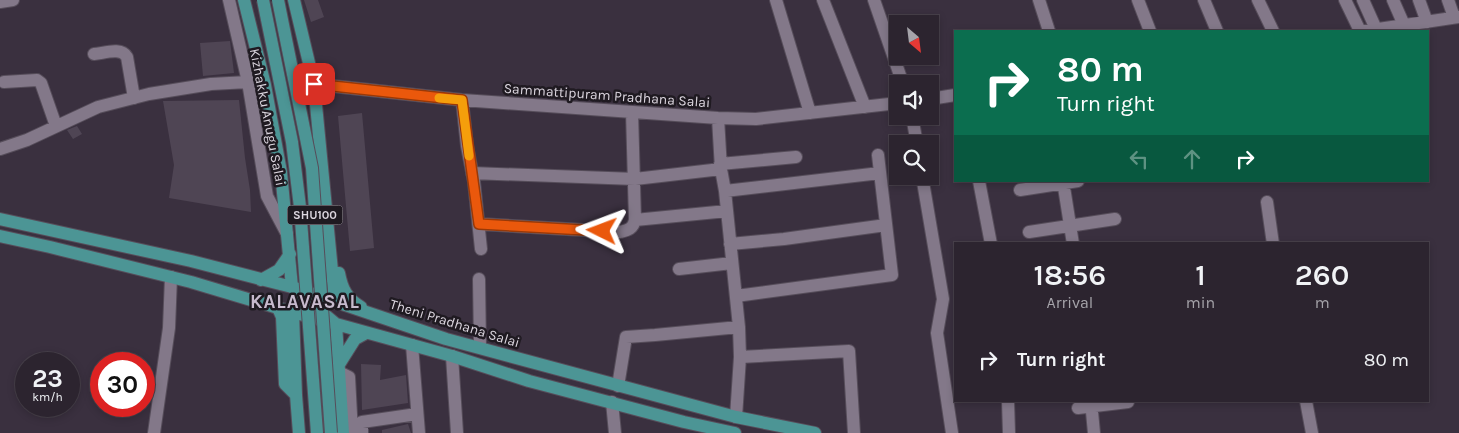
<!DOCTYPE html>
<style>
body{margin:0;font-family:Karla,sans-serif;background:#342c37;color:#f1f3f6;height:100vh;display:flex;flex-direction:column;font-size:19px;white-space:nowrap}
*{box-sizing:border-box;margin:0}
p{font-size:16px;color:#a6a4aa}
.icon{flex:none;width:28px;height:28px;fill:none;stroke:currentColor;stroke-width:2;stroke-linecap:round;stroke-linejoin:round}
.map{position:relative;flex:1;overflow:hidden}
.drawer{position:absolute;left:954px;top:242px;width:475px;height:160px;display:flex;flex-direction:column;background:#2c242f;border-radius:0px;box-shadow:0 2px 8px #0003,0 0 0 1px #48414b}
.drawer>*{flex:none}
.top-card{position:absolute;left:954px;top:30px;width:475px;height:152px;border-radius:0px;box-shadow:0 2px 8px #0003,0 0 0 1px #48414b;background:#0b6e4f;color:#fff;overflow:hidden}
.needle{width:32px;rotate:152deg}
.tools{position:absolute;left:889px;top:15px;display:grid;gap:10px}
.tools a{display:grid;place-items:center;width:50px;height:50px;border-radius:0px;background:#2c242f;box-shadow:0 2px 8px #0003,0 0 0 1px #48414b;font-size:25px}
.speed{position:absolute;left:15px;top:352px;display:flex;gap:10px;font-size:25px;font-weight:700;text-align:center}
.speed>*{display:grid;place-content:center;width:65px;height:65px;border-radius:50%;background:#2c242f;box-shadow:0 2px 8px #0003,0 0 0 1px #48414b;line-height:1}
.speed small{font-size:12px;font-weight:400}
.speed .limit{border:8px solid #d22;background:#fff;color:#111}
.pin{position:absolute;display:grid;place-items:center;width:42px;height:42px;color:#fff;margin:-21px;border-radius:10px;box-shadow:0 2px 8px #0006}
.me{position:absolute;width:55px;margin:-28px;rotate:273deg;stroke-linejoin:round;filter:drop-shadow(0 0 4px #0008)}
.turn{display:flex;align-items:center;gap:18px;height:105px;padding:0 20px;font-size:22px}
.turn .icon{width:65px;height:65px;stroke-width:2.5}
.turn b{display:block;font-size:35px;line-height:42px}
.lanes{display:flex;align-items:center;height:48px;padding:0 20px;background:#0003;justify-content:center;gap:25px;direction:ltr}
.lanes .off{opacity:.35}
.eta{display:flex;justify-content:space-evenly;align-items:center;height:85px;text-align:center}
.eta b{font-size:30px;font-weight:600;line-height:35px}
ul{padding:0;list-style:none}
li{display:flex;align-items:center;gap:15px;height:65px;padding:0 20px}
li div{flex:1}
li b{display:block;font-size:19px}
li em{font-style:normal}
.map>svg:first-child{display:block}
</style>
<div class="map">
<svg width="1459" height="433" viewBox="0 0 1459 433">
<rect width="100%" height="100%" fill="#3a303f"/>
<path fill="#4f4554" d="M304,0H318L324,17L311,22Z
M230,41L234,73L203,76L200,43Z
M239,100L245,158L250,190L251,212L169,198L174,165L163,101Z
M362,113L374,248L350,251L338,116Z
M77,126L82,134L73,139L67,130Z
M361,364L381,365L380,380L406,375L408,403L362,410Z
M408,424L411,433H382V430Z"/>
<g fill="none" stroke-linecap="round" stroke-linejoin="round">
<g stroke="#564d5a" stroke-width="14">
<path id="minor" d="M229,0L248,82L267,196L287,234
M776,0L810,113
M823,0L865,107
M874,0L903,84
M1039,0L1049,31
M1138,0L1150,31
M1204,0L1217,31
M1258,0L1273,31
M1345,0L1360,31
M1363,0L1376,29
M1393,0L1404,25
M1419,0L1427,22
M1448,0L1454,17
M0,2L13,0
M1365,31L1459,17
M94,54C105,53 121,47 127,57L134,98
M4,82L37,80L41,83L56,126
M314,84L462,100L718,118L756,119L898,103
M930,99L955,95
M462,100L467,146L474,182L481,249
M912,116L917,144
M718,118L721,169L725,191L739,327L740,357L736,417
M0,149L27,140L98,107L149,94L211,84L248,82
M720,164L796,157
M472,173L635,179L721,169
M922,176L943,299L937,333L952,433
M979,181L991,244
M1063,181L1073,244
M1020,190L1078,181
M725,191L880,173
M1267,202L1273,244
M635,220L727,211
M479,224L620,232C628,230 633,229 635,220L632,112
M1029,232L1115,219
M730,244L784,239L886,225
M679,269L732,263
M479,279L480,347
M736,296L892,275L878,155
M412,345L419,433
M452,356L457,433
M740,357L849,351L854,433
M339,372L349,377L352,433
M618,386L626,337L655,335L739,327
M1008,401L1009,433
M1091,401L1094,433
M1306,401L1312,433
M612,402L615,433
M1078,408L1128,402
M154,433L169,328L171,277
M362,433V422L417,414"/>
</g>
<g stroke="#564d5a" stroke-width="14">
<path id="major" d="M244,0L265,85L281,172L292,287L336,324L343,433
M294,0L314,84L335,302L328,303
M0,219L191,261L292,287L446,339L736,417L815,433
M0,236L50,247L191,282L278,308L452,356L529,381L684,422L735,433
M339,273C342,289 347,299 361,307
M261,280L279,270L290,254
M278,308L282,317L285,384L296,395
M299,311L293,313L296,395L299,433
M338,366L355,339L366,333"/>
</g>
<use href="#minor" stroke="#837889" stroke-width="12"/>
<use href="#major" stroke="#4c9595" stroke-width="12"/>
<g stroke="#564d5a" stroke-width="14" stroke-linecap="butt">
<path id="major-bridge" d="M263,0L292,142L300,207L317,433
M278,0L312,168L331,433"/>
</g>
<use href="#major-bridge" stroke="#4c9595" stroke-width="12"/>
</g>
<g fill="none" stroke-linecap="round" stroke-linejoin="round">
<g stroke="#983908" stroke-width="12">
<path id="route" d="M314,84L462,100L479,224L602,231"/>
</g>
<use href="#route" stroke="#ea580c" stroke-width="9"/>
<path stroke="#f59e0b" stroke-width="9" d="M439,98L462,100L469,156"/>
</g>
<g text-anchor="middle" stroke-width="5" stroke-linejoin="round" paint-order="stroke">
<rect fill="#1f1a21" stroke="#a39da5" stroke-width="1" x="287.5" y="205.5" width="55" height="19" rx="4"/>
<g font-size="12" font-weight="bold" fill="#dbd5de">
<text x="315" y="219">SHU100</text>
</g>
<g font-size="14" fill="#dbd5de" stroke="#1f1a21">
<text transform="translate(607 95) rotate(4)" y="5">Sammattipuram Pradhana Salai</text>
<text transform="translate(268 117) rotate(79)" y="5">Kizhakku Anugu Salai</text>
<text transform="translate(455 323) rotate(17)" y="5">Theni Pradhana Salai</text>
</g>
<g font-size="19" font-weight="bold" letter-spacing="1" fill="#c7bacd" stroke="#1f1a21">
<text x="305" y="308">KALAVASAL</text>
</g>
</g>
</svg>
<div class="tools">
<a><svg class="needle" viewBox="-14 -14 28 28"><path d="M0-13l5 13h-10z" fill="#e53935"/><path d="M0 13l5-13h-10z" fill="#a6a4aa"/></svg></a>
<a><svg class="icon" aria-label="sound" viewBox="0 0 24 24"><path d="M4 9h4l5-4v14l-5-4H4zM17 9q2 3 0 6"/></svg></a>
<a><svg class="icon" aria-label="search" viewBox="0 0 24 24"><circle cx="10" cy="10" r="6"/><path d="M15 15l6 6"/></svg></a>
</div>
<div class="speed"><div>23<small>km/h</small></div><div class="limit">30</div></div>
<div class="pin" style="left:314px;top:84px;background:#d93025"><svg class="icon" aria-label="arrive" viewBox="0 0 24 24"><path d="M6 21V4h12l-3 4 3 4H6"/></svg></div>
<svg class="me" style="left:602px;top:231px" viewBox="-20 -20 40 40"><path d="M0-17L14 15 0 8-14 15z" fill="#ea580c" stroke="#fff" stroke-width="4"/></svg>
<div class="top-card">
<div class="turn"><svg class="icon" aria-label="right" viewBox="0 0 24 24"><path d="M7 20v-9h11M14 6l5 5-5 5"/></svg><div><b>80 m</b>Turn right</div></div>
<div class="lanes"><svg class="icon off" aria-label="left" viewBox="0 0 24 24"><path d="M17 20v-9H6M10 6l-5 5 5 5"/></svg><svg class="icon off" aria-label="ahead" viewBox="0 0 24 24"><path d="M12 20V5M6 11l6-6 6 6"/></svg><svg class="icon" aria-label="right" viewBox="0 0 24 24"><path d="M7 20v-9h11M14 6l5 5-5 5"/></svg></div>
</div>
<section class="drawer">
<div class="eta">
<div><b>18:56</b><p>Arrival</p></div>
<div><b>1</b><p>min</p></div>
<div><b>260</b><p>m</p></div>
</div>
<ul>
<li><svg class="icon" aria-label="right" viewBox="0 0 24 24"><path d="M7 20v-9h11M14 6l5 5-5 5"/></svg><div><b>Turn right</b></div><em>80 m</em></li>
</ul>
</section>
</div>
